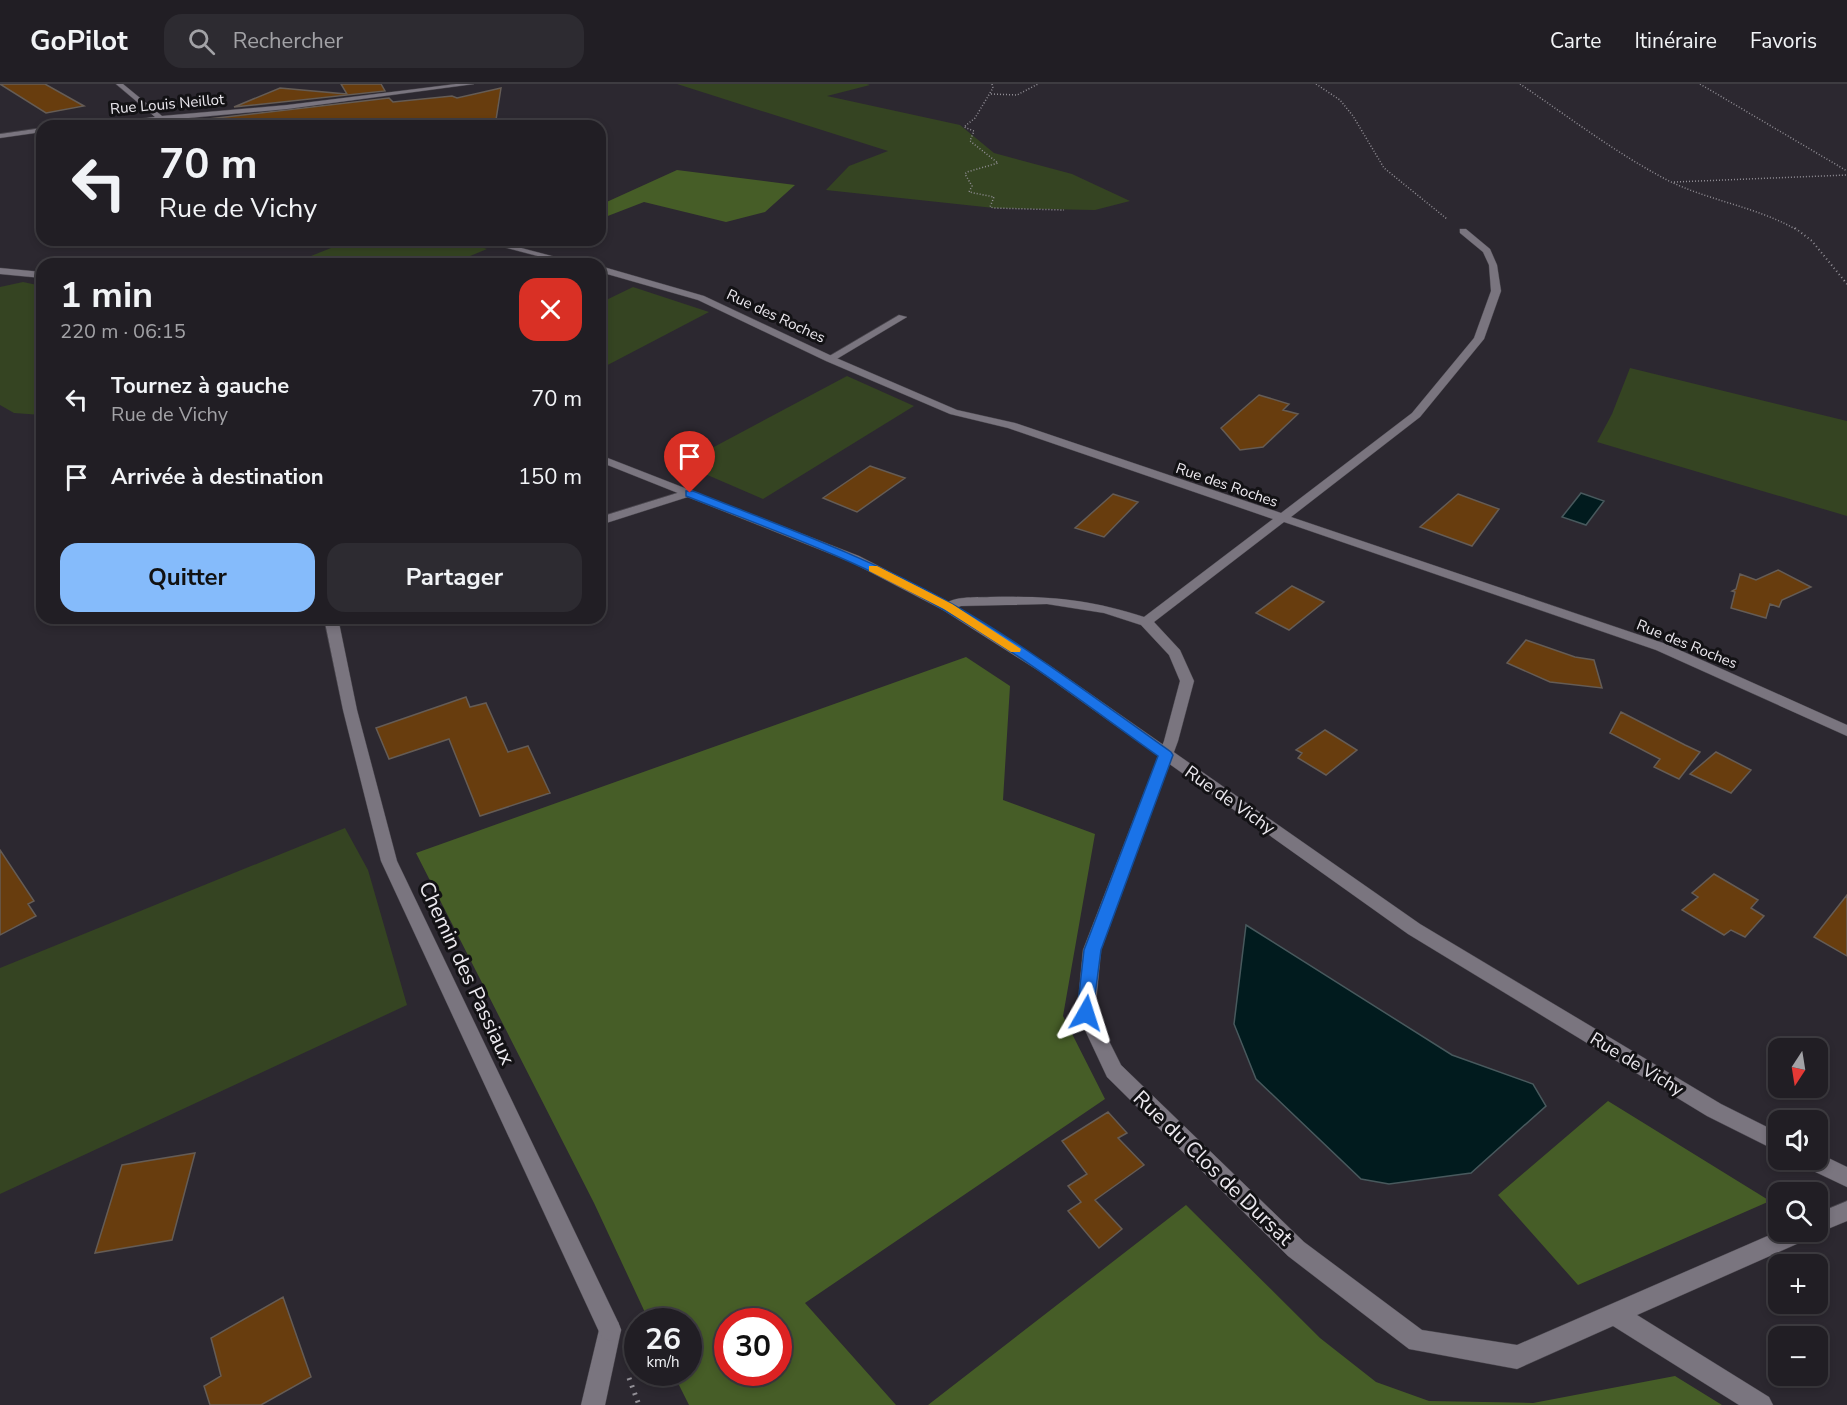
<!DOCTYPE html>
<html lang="fr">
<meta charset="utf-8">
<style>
body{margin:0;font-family:"Nunito Sans",sans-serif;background:#2d2b31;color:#f1f3f6;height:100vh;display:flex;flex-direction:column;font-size:22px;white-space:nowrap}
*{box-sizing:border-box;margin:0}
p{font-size:20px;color:#a2a2a6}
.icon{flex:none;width:33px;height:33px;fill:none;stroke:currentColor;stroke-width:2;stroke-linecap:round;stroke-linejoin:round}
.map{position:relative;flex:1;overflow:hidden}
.panel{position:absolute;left:36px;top:174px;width:570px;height:366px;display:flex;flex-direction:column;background:#211e24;border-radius:18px;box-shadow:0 3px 9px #0003,0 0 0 2px #3e3c41}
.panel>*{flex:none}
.hud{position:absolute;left:36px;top:36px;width:570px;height:126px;border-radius:18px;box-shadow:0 3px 9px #0003,0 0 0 2px #3e3c41;background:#211e24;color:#f1f3f6;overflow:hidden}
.needle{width:39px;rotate:192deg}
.fabs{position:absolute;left:1768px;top:954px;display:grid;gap:12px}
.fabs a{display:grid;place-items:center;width:60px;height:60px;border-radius:12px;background:#211e24;box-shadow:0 3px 9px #0003,0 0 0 2px #3e3c41;font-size:30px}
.speed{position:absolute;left:624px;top:1224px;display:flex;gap:12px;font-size:30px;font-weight:700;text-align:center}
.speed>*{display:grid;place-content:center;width:78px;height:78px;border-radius:50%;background:#211e24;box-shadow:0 3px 9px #0003,0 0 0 2px #3e3c41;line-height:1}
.speed small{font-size:15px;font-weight:400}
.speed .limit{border:9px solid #d22;background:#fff;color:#111}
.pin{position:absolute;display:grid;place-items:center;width:51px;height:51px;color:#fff;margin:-62px -26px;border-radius:50% 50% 50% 0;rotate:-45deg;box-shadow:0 0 6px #0007}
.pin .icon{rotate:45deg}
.me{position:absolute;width:66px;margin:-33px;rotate:6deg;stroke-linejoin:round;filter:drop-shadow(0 0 4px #0008)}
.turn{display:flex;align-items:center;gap:21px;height:126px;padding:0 24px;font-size:27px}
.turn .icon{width:78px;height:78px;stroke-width:2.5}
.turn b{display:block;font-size:42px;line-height:51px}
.round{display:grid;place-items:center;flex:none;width:63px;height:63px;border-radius:18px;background:#2d2b31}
.summary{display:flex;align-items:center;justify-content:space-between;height:102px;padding:0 24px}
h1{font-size:36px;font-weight:700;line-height:45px}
.action{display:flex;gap:12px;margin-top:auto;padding:12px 24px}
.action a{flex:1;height:69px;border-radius:18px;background:#85bbfb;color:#111;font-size:24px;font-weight:700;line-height:69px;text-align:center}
.action a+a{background:#2d2b31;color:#f1f3f6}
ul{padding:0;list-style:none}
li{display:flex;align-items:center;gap:18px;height:78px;padding:0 24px}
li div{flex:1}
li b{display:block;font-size:22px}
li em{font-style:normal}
header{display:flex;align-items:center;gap:36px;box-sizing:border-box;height:84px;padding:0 30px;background:#211e24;border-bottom:2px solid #3e3c41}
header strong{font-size:28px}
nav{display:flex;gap:33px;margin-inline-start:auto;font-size:21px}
.search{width:420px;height:54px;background:#2d2b31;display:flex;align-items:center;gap:15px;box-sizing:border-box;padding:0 21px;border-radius:18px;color:#a2a2a6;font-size:22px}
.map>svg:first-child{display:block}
</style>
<header>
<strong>GoPilot</strong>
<div class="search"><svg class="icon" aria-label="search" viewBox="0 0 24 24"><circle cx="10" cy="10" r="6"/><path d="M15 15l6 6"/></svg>Rechercher</div>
<nav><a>Carte</a><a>Itinéraire</a><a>Favoris</a></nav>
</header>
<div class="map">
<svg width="1847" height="1321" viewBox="0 0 1847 1321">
<rect width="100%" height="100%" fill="#2c2830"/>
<path fill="#354422" d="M677,0H867L870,1L827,12L960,41L994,69L1072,90L1130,117L1095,126L994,124L826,106L849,82L888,67Z
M351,156H457L487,165L451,180H291Z
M23,198L42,202V331L14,329L0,321V203Z
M633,203L709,228L600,285V219Z
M1630,284L1847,337V432L1597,358L1612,330Z
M847,292L914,322L763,415L682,380Z
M345,744L368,786L407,921L0,1110V884Z"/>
<path fill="#465d27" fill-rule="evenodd" d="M677,86L795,101L765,128L726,138L644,118L600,135V121Z
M966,573L1010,602L1003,716L1095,750L1063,932L1105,1015L805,1219L896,1321H689L673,1289L688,1288V1238L649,1237L594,1119L416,769ZM728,1238H778V1288H728Z
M1608,1017L1770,1117L1578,1201L1498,1111Z
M1186,1121L1320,1254L1376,1298L1429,1317L1533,1319L1675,1292L1722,1321H928Z"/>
<path fill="#011b1e" stroke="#48595d" stroke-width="1.5" d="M1581,409L1604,417L1586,441L1562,433Z
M1246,841L1452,971L1533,1000L1546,1022L1471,1089L1389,1100L1361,1095L1256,995L1234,940Z"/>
<path fill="#683d0e" stroke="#655c55" stroke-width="1.5" d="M0,0H45L84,22L46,29Z
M341,0H381L385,7L234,23L280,4L347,10Z
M501,4L495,42H191L208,35L389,14L393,18L452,12L457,14Z
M1259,311L1289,320L1283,326L1298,330L1263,363L1240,366L1221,344Z
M870,382L905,394L857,428L823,414Z
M1113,410L1138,418L1104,453L1075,444Z
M1458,410L1499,425L1472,462L1420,443Z
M1778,486L1811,503L1782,516L1779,523L1770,520L1766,534L1731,524L1735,508L1732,507L1736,505L1740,490L1756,496Z
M1292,502L1324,518L1289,546L1256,529Z
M1526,556L1575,573L1594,576L1602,604L1550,598L1507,579Z
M466,613L470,623L486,619L508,668L528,662L550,709L480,732L449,655L389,675L376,644Z
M1621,628L1685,661L1700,668L1679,695L1654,683L1660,675L1610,649Z
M1325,646L1357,666L1326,691L1298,674L1302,669L1296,666Z
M1716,668L1751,686L1731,709L1690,690Z
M0,766L34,817L28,820L36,832L0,851Z
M1714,790L1758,816L1751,824L1764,832L1745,853L1731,846L1724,851L1682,826L1698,813L1692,809Z
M1847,811V872L1814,853Z
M1108,1028L1127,1049L1118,1054L1144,1081L1095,1116L1122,1145L1099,1164L1068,1127L1081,1118L1068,1102L1087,1090L1062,1057Z
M195,1069L172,1156L95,1169L122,1081Z
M283,1213L311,1293L261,1321H210L204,1302L221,1292L211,1254Z"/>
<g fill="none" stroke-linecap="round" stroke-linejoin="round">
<g stroke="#48454c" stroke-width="1">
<path id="lane" d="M899,231L907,233L835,276L826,274Z
M610,1235L618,1238L621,1246L605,1321H581L599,1246L602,1238Z"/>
</g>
<g stroke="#48454c" stroke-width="1">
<path id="street" d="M116,0H123L162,32L287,21L456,0H474L287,25L167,36L168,38L165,40L159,37L78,42L155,33Z
M42,44V48L0,54V50Z
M1460,145H1466L1490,165L1497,181L1501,207L1484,255L1420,333L1291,433L1666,560L1847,641V652L1656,566L1284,438L1154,538L1180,566L1194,597L1178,657L1101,866L1095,929L1121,981L1304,1158L1422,1246L1517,1261L1779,1147L1810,1148L1808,1155L1637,1231L1769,1313L1773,1321H1739L1613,1242L1517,1285L1409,1265L1288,1172L1107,993L1077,929L1083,866L1164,657L1180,597L1169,571L1141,541L1104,529L1047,520L961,522L948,527L941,523C953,511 974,514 990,513C1048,512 1088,515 1144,533L1273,435L1008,344L950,330L826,277L698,216L600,188V182L704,212L834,273L957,326L1015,339L1281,429L1412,329L1474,254L1491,207L1489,181L1483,168L1460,149Z
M477,156H491L582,180H568Z
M690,405L696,409L694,411L600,441V433Z
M324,534H338L357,626L397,777L618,1238L621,1246L618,1254L610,1257L602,1254L381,777L343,626Z
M1847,1117V1137L1818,1149L1814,1148H1818V1129Z"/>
</g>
<g stroke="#48454c" stroke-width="1">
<path id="secondary" d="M0,184L42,188V194L0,190Z
M600,371L859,472L953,520L1049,581L1420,840L1721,1020L1779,1049V1068L1707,1032L1408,850L1039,587L943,526L851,478L600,378Z
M1818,1069L1847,1083V1103L1805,1083L1802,1076H1818Z"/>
</g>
<path stroke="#928f96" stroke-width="1.5" stroke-dasharray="1 2" stroke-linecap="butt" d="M992,0L993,4L975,34L964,43L974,47L970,57L998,79L967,88L965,90L972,102L969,108L994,113L990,123L994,124L1064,126
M1316,0L1340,16L1353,32L1384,84L1447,135
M1520,0C1569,33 1617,70 1669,97C1710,117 1757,123 1797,146
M1700,0L1847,87
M991,10L1017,11L1038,0
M1674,98L1847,91"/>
<path stroke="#928f96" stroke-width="2" stroke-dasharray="1 3" stroke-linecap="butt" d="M1795,144L1812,157L1847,200"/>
<path stroke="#928f96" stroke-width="5" stroke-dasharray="2 6" stroke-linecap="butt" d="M629,1294L639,1321"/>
<use href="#lane" fill="#7a757f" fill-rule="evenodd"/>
<use href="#street" fill="#7a757f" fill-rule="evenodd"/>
<use href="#secondary" fill="#7a757f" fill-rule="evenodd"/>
</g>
<path fill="#1a73e8" stroke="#114b97" stroke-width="1.5" d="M686,407H693C781,442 870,474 952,520C1028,563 1099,617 1171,668L1173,671L1101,866L1092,934H1080L1077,929L1084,866L1158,672C1088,622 1019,569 944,526C863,478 773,446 686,412Z"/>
<path fill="#f59e0b" d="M869,482H877L952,520L1021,565L1020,568H1011L944,525L869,487Z"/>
<g text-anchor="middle" stroke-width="6" stroke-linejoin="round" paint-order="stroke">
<g font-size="15" fill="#ece9ef" stroke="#131215">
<text transform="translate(167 20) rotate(-5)" y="5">Rue Louis Neillot</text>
<text transform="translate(776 232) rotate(25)" y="5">Rue des Roches</text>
<text transform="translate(1227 401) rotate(19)" y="5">Rue des Roches</text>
<text transform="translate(1687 560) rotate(22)" y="5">Rue des Roches</text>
</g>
<g font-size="18" fill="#ece9ef" stroke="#131215">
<text transform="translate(1230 716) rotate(35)" y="6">Rue de Vichy</text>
<text transform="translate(1637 980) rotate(31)" y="6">Rue de Vichy</text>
</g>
<g font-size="21" fill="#ece9ef" stroke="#131215">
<text transform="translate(467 889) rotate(65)" y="7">Chemin des Passiaux</text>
<text transform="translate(1213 1084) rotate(44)" y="7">Rue du Clos de Dursat</text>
</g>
</g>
</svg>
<div class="fabs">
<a><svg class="needle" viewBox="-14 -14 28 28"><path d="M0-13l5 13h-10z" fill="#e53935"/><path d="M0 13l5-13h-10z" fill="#a2a2a6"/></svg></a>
<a><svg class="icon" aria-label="sound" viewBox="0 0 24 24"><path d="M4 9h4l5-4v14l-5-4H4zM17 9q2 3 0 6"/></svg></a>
<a><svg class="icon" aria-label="search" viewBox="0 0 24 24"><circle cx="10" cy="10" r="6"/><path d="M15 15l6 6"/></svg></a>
<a>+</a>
<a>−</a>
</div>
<div class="speed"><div>26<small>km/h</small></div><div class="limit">30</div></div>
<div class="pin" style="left:690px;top:409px;background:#d93025"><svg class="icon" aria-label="arrive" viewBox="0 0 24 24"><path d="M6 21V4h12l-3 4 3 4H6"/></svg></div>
<svg class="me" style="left:1086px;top:929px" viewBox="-20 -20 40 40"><path d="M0-17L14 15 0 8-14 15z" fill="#1a73e8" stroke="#fff" stroke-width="4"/></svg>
<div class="hud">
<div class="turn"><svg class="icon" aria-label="left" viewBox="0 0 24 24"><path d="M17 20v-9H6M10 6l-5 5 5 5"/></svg><div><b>70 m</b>Rue de Vichy</div></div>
</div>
<section class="panel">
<div class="summary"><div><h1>1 min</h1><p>220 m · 06:15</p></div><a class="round" style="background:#d93025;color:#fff"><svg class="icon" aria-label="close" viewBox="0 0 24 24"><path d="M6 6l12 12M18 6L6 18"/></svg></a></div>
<ul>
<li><svg class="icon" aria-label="left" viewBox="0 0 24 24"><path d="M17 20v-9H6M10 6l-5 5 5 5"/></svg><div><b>Tournez à gauche</b><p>Rue de Vichy</p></div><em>70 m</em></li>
<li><svg class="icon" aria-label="arrive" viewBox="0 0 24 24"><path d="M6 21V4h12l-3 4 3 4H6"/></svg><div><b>Arrivée à destination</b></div><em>150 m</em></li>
</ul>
<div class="action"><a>Quitter</a><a>Partager</a></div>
</section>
</div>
